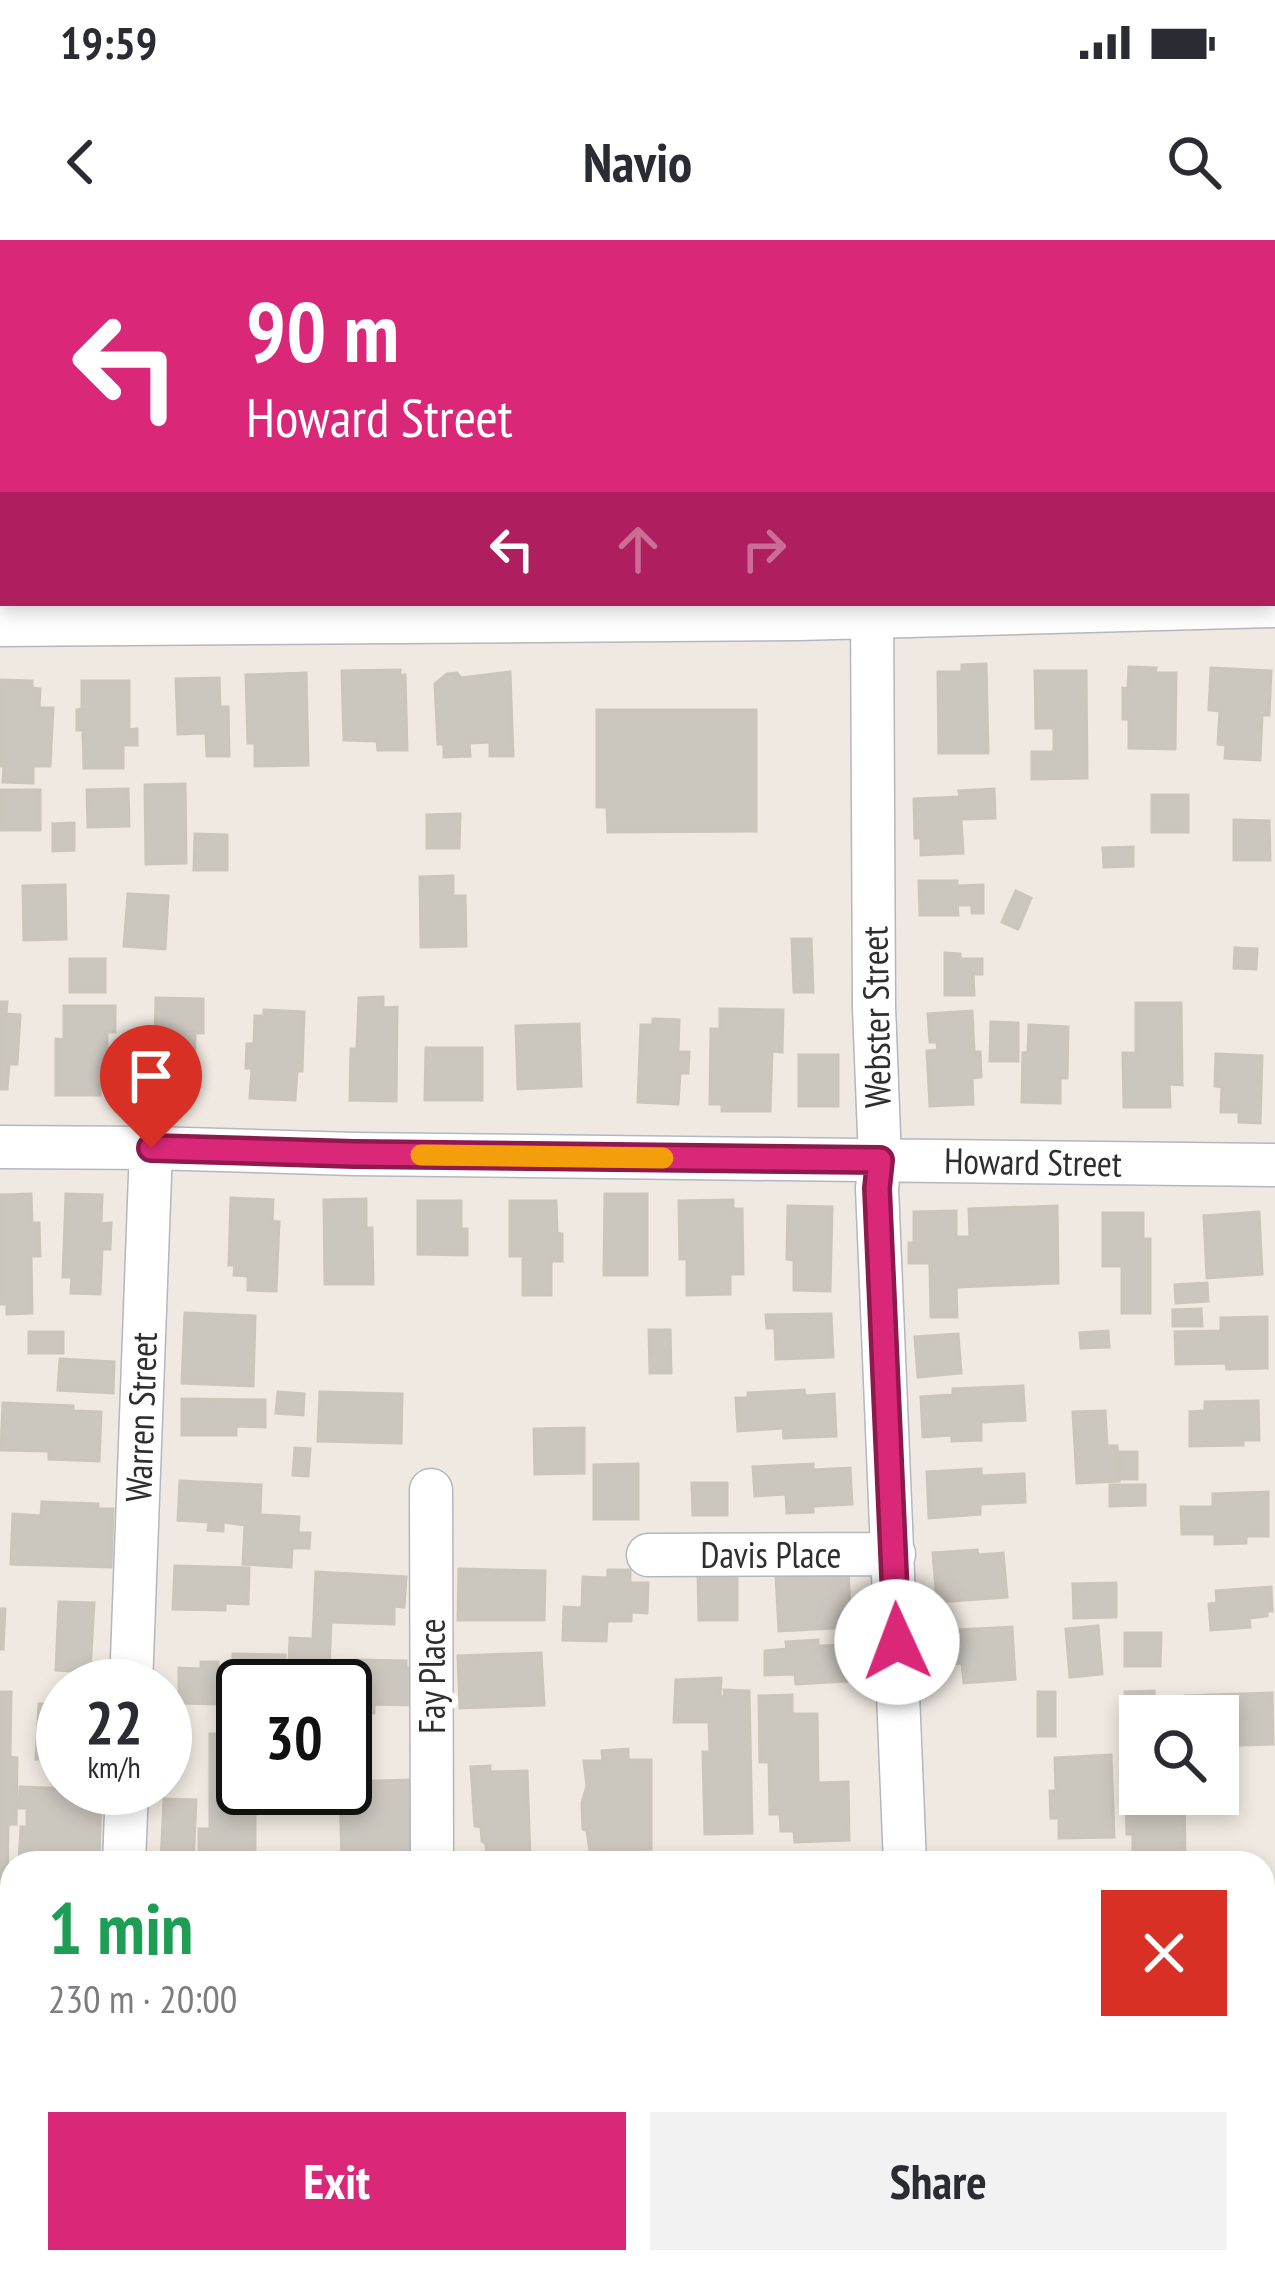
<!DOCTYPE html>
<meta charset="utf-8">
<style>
body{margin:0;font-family:"PT Sans Narrow",sans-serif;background:#f2f2f3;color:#2b2b33;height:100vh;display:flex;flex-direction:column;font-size:45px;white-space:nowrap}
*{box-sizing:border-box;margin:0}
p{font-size:39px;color:#7c7c81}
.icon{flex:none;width:66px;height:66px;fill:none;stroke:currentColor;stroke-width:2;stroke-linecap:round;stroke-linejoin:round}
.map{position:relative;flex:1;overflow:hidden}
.side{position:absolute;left:0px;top:1611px;width:1275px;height:423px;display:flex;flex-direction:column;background:#fff;border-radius:36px 36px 0 0;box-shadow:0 6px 18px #0003}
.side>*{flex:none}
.top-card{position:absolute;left:0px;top:0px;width:1275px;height:366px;box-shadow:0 6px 18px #0003;background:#db2777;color:#fff;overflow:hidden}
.tools{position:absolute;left:1119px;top:1455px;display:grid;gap:24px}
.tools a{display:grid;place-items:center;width:120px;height:120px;border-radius:0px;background:#fff;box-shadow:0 6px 18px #0003;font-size:60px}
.speed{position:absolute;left:36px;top:1419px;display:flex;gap:24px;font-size:60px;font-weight:700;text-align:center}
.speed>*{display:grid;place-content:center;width:156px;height:156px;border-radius:50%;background:#fff;box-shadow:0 6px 18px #0003;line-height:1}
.speed small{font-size:30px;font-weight:400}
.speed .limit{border:6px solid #111;border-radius:18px;background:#fff;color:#111}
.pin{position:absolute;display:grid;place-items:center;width:102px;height:102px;color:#fff;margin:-123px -51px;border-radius:50% 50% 50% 0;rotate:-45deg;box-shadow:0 0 12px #0007}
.pin .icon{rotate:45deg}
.me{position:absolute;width:132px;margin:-66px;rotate:358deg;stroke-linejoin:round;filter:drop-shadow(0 0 9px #0008)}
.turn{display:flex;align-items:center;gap:42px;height:252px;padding:0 48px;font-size:54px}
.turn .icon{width:156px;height:156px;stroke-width:2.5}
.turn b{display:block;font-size:84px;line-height:102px}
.lanes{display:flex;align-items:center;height:114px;padding:0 48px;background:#0003;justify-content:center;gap:60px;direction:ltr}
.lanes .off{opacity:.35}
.round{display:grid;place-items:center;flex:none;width:126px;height:126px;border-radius:0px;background:#f2f2f3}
.summary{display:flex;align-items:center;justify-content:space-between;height:204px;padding:0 48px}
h1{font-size:72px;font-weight:600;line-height:90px;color:#1e9e55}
.cta{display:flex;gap:24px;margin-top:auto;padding:24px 48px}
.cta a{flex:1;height:138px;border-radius:0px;background:#db2777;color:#fff;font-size:48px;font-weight:600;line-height:138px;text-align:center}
.cta a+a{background:#f2f2f3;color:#2b2b33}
.status{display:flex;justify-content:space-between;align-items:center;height:84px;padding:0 60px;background:#fff;direction:ltr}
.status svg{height:33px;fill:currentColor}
header{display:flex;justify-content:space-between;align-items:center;height:156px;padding:0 48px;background:#fff;font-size:54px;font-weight:600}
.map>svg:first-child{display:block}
</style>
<div class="status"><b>19:59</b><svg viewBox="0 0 49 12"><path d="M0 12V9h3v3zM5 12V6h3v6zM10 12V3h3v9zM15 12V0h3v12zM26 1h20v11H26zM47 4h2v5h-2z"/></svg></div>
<header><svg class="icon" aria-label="back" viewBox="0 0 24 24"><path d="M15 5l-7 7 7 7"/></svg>Navio<svg class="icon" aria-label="search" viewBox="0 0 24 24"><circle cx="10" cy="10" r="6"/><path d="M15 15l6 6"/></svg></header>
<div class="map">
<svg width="1275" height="2033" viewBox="0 0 1275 2033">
<rect width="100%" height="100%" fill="#efe9e1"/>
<path fill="#b6e59e" d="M953,0H1275V104H1272V3H953Z"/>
<path fill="#cbc7bf" stroke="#cbc5ba" stroke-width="3" d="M361,0H444V3H361Z
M0,135H3V197H0Z
M0,219H3V308H0Z
M986,424L988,513H939L938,432H962V425Z
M1129,427L1156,428L1155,433H1176L1175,509L1129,508V479H1123V448L1128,449Z
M1211,428L1271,431L1269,475H1262L1260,520L1225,518L1226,505L1218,504L1220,471L1209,470Z
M400,430V436L405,435L407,510H378L377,501L344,500L342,431Z
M1035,431H1086L1087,538L1032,539V512H1054V488H1036Z
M510,432L513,516H490V502L469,503L470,516L444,517V504H438L435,444L447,434L457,433L461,438Z
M306,433L308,525L255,526V503H248L246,435Z
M219,438L220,467H228L229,516H207L206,493L178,494L176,439Z
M0,440L32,441V448L40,449L39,468H53L50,526H33V543L3,542L4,526H0Z
M82,441H129V490L137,489V505H123V528H84L83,490H77V470L82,469Z
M597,470H756V591L608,592L607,567H597Z
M185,544L186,623L146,624L145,545Z
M128,549L129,586L88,587L87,550Z
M994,549L995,578L961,579L963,613L921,615V598H915L914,559L960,557L959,551Z
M1,550H40V590H1Z
M1152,555H1188V592H1152Z
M460,574L459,608H427V575Z
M1234,580L1269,581L1270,620H1234Z
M74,583V610L53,611V584Z
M195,594L227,595V630H194Z
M1133,607V626L1104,627L1103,608Z
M453,636V656H465L466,706L421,707L420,637Z
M919,641H957V646L983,645V673H972V665H957L958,675H920Z
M65,645L66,699L24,700L23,646Z
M1016,651L1031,658L1018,689L1002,682Z
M128,654L168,656L165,709L124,706Z
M792,699H811L813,752H794Z
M1235,708L1257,709L1256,729L1234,728Z
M945,713L960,714V719H982V734H973L974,755H945Z
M70,719H105V752H70Z
M383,757V768L397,767L396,861L350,860L351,809H357L359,758Z
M156,758L203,759V793H195L194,856H166V861H148L149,802H155Z
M0,762H7L6,774L20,775L17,824H9L7,849H0Z
M1136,763H1181L1182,845L1169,844L1170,867H1124L1123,813H1136Z
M64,766H115V792H107V830H101L100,855H56V799L64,800Z
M720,769L783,770L782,812L772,811L770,871H722V864H710L711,789H720Z
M264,770L304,772L302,831H297L295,860L250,858L252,828H246L247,804H254L255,776H264Z
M972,771L974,812H980L981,837L972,838L973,864L930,866L927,811L938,810L937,802H930L928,774Z
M653,779L679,780L678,812H689L688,833H680L678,864L638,862L641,785H653Z
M991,782L1018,783V821H990Z
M579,784L581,846L518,849L516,786Z
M1029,785L1068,787L1067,838H1060V863L1022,862L1023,813L1028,812Z
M426,808H482V860H425Z
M1216,814L1262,816L1260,883L1239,882V872H1221L1222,847L1215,846Z
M799,815H838V866H799Z
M31,954L32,983H39L40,1016H31L32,1073L7,1074V1064H0V955Z
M66,954L102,955L101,984L111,983L110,1009H102L100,1054L71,1053L72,1037H63Z
M605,954H647V1035H604Z
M231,958L273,960L272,981L279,982L276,1051L248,1050V1036L234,1035L235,1025H229Z
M366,959V988H372L373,1044H325L324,960Z
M733,960V969H742L743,1034H730V1054L687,1055V1019H680L679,961Z
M418,961H461V989H467V1015L418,1014Z
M510,961H556L557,993L562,994V1021H551V1055H523V1016H510Z
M788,966L832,967L830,1051L794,1050V1020L787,1019Z
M1057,966L1058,1043L956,1047L957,1077H931L930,1023H909V1003H914V972L956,971V997H970L969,969Z
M1259,972L1262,1034L1207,1038L1204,976Z
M1103,973H1143V999H1150V1073H1122V1026H1103Z
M1207,1043L1208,1061L1176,1063L1175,1045Z
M1201,1069L1202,1086H1173V1070Z
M185,1073L255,1076L253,1146L182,1143Z
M831,1074L833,1117L776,1119L775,1088H767L766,1075Z
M1267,1077V1128L1227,1129L1226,1123L1176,1124L1175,1092L1221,1091V1078Z
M649,1090H670L671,1133H650Z
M1108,1091L1109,1107L1081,1108L1080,1093Z
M29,1092H63V1113H29Z
M958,1094L961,1133L918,1137L915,1097Z
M60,1119L114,1122L113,1153L58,1150Z
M1023,1146L1025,1180L981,1182V1200L952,1201V1195L923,1197L921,1157L953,1155V1149Z
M804,1150L805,1156L834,1154L836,1196L784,1198L783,1188L738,1191L736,1158H748V1153Z
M278,1152L304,1154L303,1175L276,1173Z
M320,1152L402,1154L401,1203L318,1201Z
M182,1159L265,1160V1187L236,1186V1195H182Z
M1258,1161L1259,1200H1243V1205L1190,1206V1172L1205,1171V1162Z
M3,1163L73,1166V1171L101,1172L99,1221L49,1219V1211L1,1210Z
M1105,1171L1107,1206H1117L1119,1241L1077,1243L1073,1172Z
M584,1188V1233L535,1234L534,1189Z
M295,1208L310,1209L308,1236L293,1235Z
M1120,1212H1137V1239H1120Z
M638,1224V1279H594V1225Z
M813,1224V1230L850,1228L852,1264L813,1266V1272L787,1273L786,1254L755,1256L753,1227Z
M981,1229V1236L1024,1234L1025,1262L980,1264V1274L929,1278L927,1232Z
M180,1241L261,1245L260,1275L299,1277L298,1293H310L309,1308H292L291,1327L243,1324L245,1285L223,1282V1291L208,1290L209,1282L178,1280Z
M692,1243H727V1275H693Z
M1110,1245H1145V1265L1110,1266Z
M1268,1252V1296H1246V1303L1215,1304V1294H1182L1181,1267H1213V1254Z
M42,1262L98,1264V1269H113L111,1327L11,1324L13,1274L41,1276Z
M977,1310L978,1315L1003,1313L1007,1357L937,1362L933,1313Z
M175,1326L249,1328L248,1364L225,1363V1370L173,1369Z
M459,1329L545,1331L544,1380H458Z
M608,1330H630V1343H648L647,1373L631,1372V1381H607L606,1401L563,1400L564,1367L582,1368L583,1337L608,1338Z
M848,1330L851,1387L779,1391L776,1336Z
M698,1331H737V1380H699Z
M316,1332L406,1337L404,1367L394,1366V1384L331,1382L329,1429L289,1427L290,1398L313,1399Z
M1116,1343V1377L1074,1378L1073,1344Z
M1271,1347L1272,1371H1267V1376L1249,1378L1250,1387L1211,1390L1209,1364L1217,1363L1216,1351Z
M59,1362L94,1363L90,1432L56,1430Z
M0,1369H5L3,1409H0Z
M1098,1386L1102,1434L1070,1437L1066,1389Z
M1012,1387L1015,1439L964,1443L962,1423L942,1425L940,1391Z
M1125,1393H1161L1160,1426H1125Z
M818,1400V1406L845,1405L847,1441L796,1444L795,1434L765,1435V1411L787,1409L786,1402Z
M541,1413L544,1465L460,1468L458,1416Z
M233,1414L285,1415L284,1446H243V1459L223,1458V1464L179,1463V1428L201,1429V1422H218V1428H233Z
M356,1420L406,1421V1428L417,1429L416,1465L374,1464V1473H356V1465H348L349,1441L355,1442Z
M721,1438L720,1458L725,1455L724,1450L749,1451L752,1593L705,1594L703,1512H710L709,1482H674L676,1440Z
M1154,1451L1155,1476H1140V1493L1127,1494L1125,1452Z
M0,1452H11L10,1517L17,1518L16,1584H8L7,1652H0Z
M1038,1452H1055V1496H1038Z
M1272,1453L1273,1504L1218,1506V1476H1186L1185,1456Z
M792,1455V1474H817L818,1543L848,1542L849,1600L795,1602L794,1591H781L780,1574H770L769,1522H760L759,1456Z
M39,1464L63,1465V1526L49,1525V1519H36Z
M210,1494H243V1548H270V1571H255V1623H242V1614H199V1589H210Z
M628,1509V1520H651V1609L590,1611L587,1591L583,1589L582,1563L587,1546L584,1521H603L602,1511Z
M1133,1512H1140V1554H1184L1185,1613L1133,1614V1594H1127L1126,1550L1134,1549Z
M1111,1515L1114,1597L1059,1598V1578H1051L1050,1551H1056L1055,1518Z
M490,1526V1532L527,1531L530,1620L516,1623H487L486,1604L482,1601L481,1587L475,1586L471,1527Z
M409,1540L412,1623H342L340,1548H345V1542Z
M20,1547L101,1550L99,1623H19L21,1587H27V1568H19Z
M164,1559L196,1560L193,1623H161Z
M1263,1770H1275V1858H1263Z
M40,2022H180V2033H40Z
M282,2022L286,2026L279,2033H251L241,2023Z
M361,2022H373L383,2033H349Z
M416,2022H446L434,2033H426Z
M673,2022H744L755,2033H684Z
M1111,2022H1134L1141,2026L1143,2022H1150L1170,2033H1106Z"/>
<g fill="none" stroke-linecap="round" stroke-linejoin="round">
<g stroke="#b4b7c1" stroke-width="45">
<path id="minor" d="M871,0V3
M872,363L874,767L880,920L877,948L905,1623
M0,385L799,379L1275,366
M0,907L151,908L354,914L1275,925
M431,1250L432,1623
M648,1315L894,1314
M131,1446L151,908
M124,1623L127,1548
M1023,2022L1043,2030
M549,2033L561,2022"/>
</g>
<g stroke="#c9c9c9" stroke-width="57">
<path id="major" d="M1263,1689H1275
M0,1710H12"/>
</g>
<use href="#minor" stroke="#fff" stroke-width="42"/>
<use href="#major" stroke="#f2d163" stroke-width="54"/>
</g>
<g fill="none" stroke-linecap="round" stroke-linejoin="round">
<g stroke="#8e194d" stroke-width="30">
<path id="route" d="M151,908L354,914L880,920L877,948L897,1402"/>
</g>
<use href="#route" stroke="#db2777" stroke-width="21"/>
<path stroke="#f59e0b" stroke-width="21" d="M421,915L663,918"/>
</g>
<g text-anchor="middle" stroke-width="12" stroke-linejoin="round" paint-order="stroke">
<g font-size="36" fill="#2e2e2e" stroke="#fff">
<text transform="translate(876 777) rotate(-91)" y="13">Webster Street</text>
<text transform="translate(1033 922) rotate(1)" y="13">Howard Street</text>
<text transform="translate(141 1177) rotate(-88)" y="13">Warren Street</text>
<text x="771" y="1328">Davis Place</text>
<text transform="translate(432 1436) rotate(-90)" y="13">Fay Place</text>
</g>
</g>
</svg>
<div class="tools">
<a><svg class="icon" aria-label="search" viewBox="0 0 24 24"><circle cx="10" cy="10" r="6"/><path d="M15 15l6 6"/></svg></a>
</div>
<div class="speed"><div>22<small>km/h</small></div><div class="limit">30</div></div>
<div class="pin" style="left:151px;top:908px;background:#d93025"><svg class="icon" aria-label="arrive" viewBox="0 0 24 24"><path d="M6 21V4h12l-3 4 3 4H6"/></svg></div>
<svg class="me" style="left:897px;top:1402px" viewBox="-20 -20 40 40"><circle r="19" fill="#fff"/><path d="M0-13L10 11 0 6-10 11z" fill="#db2777"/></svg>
<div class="top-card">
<div class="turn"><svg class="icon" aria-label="left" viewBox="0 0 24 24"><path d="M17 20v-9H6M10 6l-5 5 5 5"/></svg><div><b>90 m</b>Howard Street</div></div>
<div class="lanes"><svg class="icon" aria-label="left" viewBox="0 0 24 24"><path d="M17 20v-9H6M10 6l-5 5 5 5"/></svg><svg class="icon off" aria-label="ahead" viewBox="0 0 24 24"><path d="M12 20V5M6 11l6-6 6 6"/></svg><svg class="icon off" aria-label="right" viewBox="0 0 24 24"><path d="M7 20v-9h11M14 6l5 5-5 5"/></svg></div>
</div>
<section class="side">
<div class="summary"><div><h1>1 min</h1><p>230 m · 20:00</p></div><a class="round" style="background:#d93025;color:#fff"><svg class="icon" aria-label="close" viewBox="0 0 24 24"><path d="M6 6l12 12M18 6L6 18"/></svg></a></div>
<div class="cta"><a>Exit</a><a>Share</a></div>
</section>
</div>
